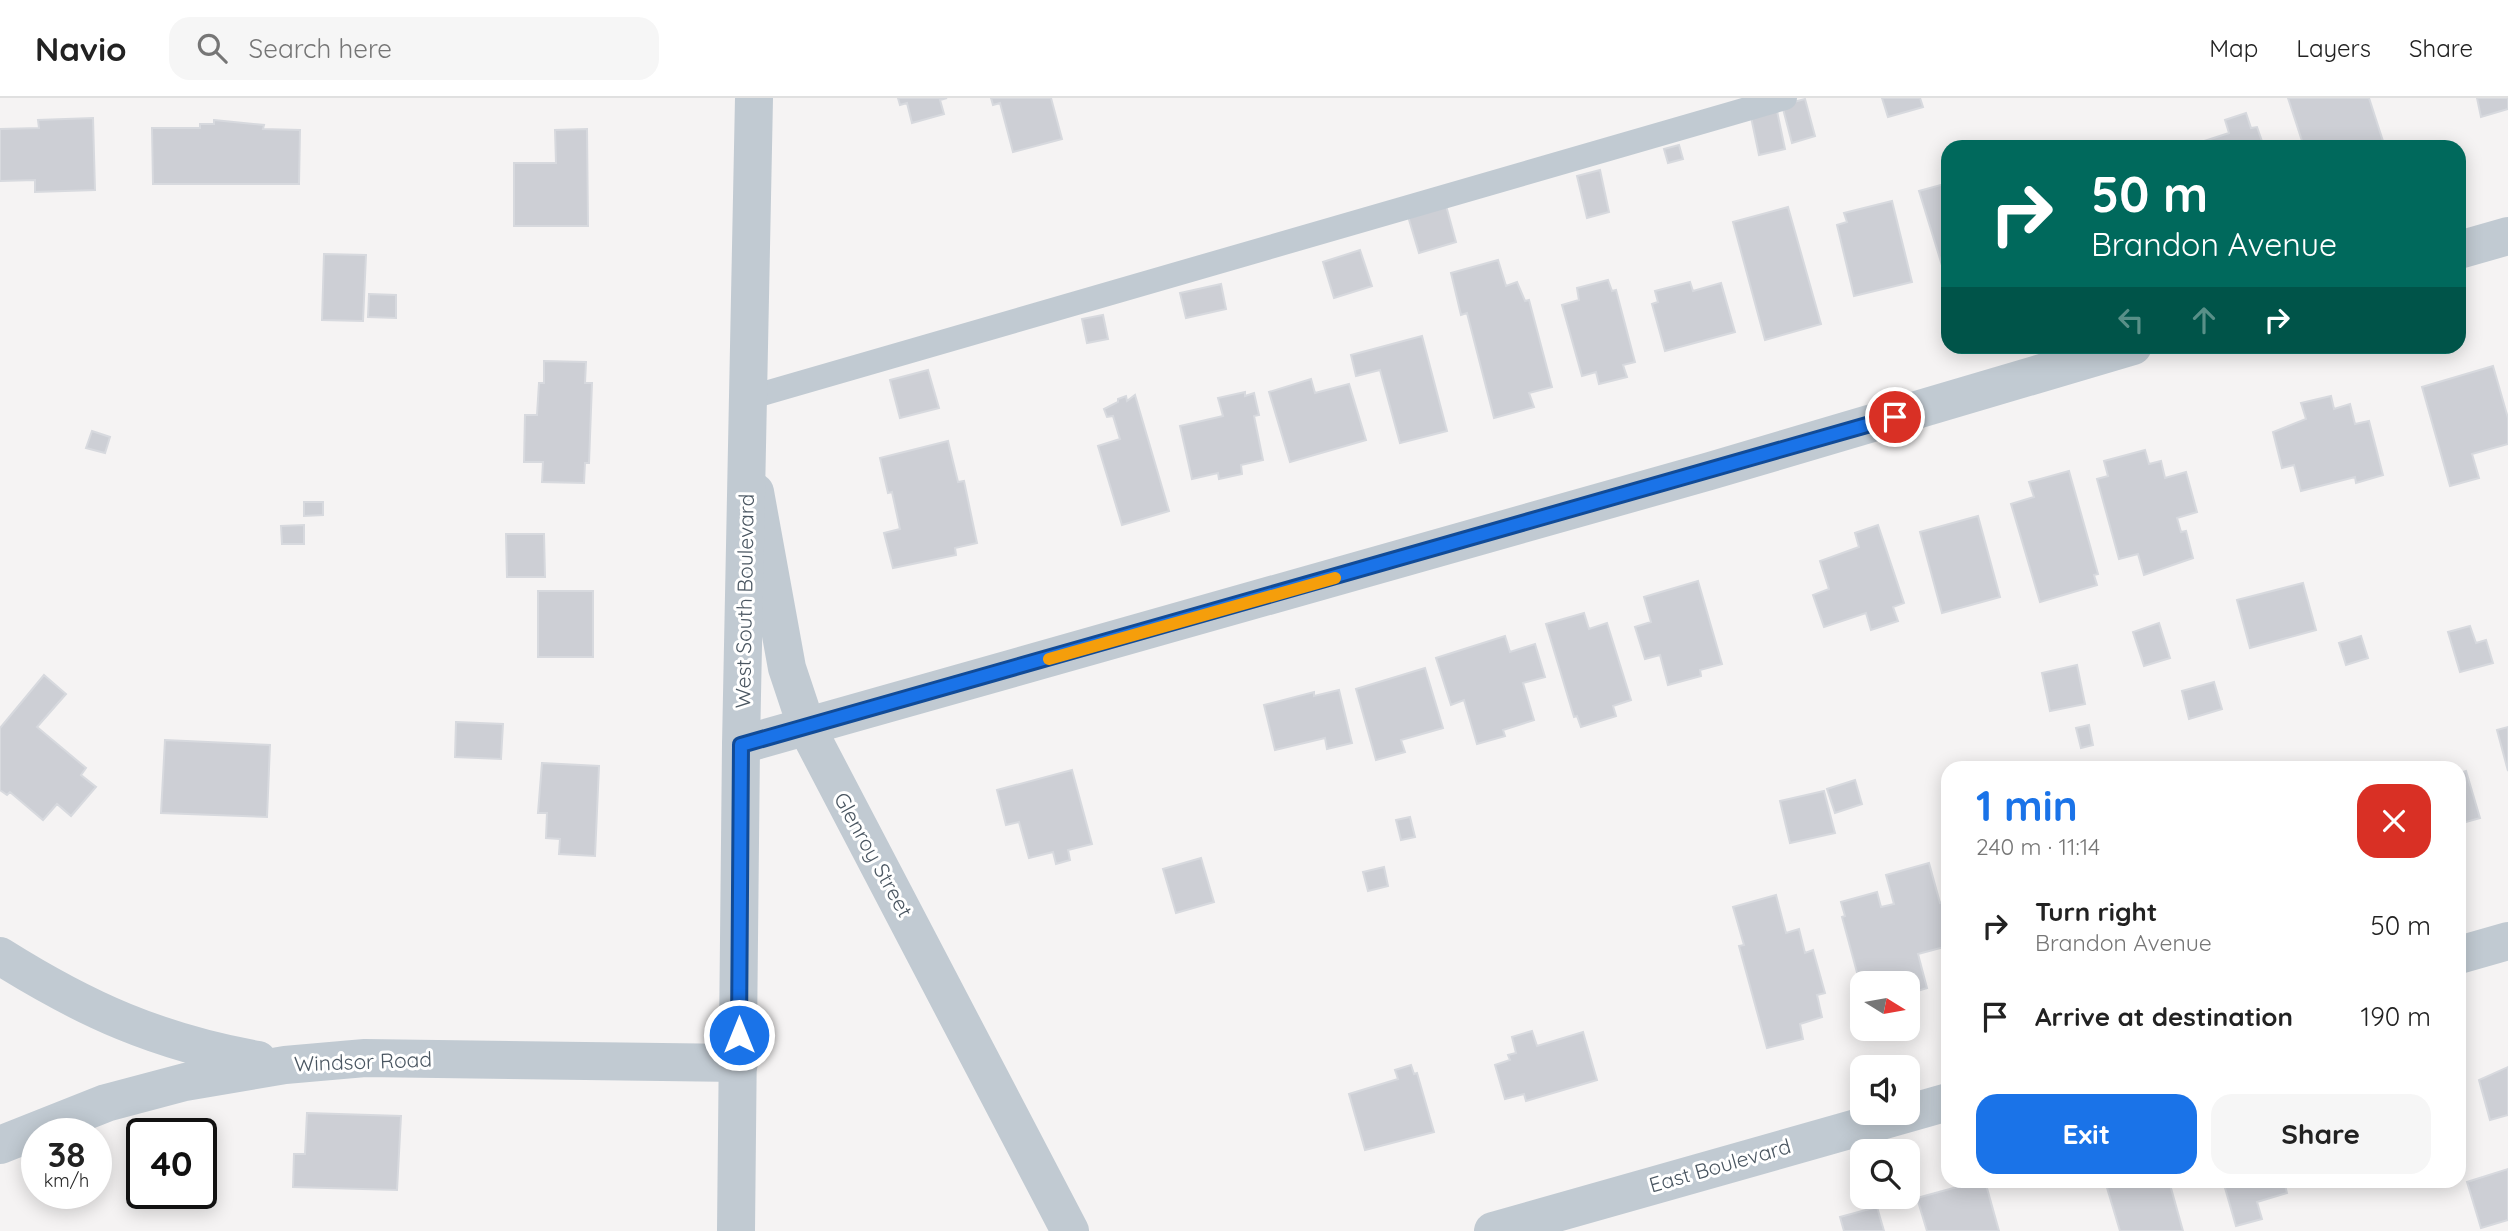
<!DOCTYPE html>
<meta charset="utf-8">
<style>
body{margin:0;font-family:Quicksand,sans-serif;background:#f6f6f6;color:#222;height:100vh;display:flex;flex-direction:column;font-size:26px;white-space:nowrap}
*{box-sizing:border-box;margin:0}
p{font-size:23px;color:#767676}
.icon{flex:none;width:38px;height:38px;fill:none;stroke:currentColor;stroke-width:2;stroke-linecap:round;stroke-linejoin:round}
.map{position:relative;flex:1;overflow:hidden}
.details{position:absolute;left:1941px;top:663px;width:525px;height:427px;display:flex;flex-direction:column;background:#fff;border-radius:21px;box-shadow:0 4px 18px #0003}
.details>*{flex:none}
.banner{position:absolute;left:1941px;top:42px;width:525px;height:214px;border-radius:21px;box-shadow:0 4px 18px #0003;background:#00695c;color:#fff;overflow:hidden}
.needle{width:46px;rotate:101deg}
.buttons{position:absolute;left:1850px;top:873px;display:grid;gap:14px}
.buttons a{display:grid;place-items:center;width:70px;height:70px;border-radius:14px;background:#fff;box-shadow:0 4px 18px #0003;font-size:35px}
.speed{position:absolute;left:21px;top:1020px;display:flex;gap:14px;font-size:35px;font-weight:700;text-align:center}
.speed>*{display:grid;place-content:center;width:91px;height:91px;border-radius:50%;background:#fff;box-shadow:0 4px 18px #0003;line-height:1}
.speed small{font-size:18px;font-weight:400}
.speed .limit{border:4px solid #111;border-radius:10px;background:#fff;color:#111}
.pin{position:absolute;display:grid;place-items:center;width:60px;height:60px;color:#fff;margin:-30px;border:4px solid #fff;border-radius:50%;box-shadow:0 2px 7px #0007}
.me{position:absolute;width:77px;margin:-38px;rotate:0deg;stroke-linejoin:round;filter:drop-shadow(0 0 5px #0008)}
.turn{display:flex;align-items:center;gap:24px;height:147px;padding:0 35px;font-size:32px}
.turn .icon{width:91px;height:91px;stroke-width:2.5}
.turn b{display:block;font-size:49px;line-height:60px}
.lanes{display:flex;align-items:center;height:66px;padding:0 35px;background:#0003;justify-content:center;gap:35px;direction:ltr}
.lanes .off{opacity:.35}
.round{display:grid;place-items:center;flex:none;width:74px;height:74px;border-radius:21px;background:#f6f6f6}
.overview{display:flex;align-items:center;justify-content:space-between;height:119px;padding:0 35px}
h1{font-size:42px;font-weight:700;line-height:52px;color:#1a73e8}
.button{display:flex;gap:14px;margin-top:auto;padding:14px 35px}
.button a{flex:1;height:80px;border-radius:21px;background:#1a73e8;color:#fff;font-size:28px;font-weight:700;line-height:80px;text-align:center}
.button a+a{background:#f6f6f6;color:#222}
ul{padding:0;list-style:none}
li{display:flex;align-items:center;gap:21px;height:91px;padding:0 35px}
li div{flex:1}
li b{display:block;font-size:26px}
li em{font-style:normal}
header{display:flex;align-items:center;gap:42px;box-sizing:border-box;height:98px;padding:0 35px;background:#fff;border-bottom:2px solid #e0e0e0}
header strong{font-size:33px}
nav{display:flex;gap:38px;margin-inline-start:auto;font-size:24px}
.search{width:490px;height:63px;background:#f6f6f6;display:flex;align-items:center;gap:18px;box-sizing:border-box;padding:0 24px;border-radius:21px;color:#767676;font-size:26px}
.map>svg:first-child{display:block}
</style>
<header>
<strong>Navio</strong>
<div class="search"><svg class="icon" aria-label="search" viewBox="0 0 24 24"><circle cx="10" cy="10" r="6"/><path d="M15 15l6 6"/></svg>Search here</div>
<nav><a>Map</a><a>Layers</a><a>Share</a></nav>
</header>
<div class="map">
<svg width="2508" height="1133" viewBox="0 0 2508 1133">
<rect width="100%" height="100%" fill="#f5f3f3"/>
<path fill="#cdcfd5" stroke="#d7d9de" stroke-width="2" d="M898,0H947L940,2L944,16L912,25L907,5L900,7Z
M991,0H1051L1062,41L1013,54L1000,5L993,7Z
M1882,0H1920L1923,9L1888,19Z
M2288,0H2369L2383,43L2365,49H2304Z
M2477,0H2508V11L2481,19Z
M1805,1L1815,38L1792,45L1782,7Z
M1777,13L1785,51L1759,57L1751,19Z
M2246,15L2251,30L2257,29L2264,49H2198V45L2229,35L2225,22Z
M93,20L95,92L35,94V82L0,83V31L39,30L38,22Z
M214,22L264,27L263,31L300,32L299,86H153L152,30H200V26H214Z
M587,31L588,128H514V65H556L555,32Z
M1679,47L1683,61L1668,65L1664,51Z
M1600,72L1609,114L1587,120L1577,78Z
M1948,85V176L1945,177L1919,93Z
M1892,103L1912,184L1854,198L1837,127L1847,124L1844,115Z
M1445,104L1456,144L1419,155L1407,115Z
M1788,109L1821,226L1765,242L1733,124Z
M1360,152L1372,188L1334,200L1323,164Z
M324,156L366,157L363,223L322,222Z
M1498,162L1506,188L1517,184L1525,203L1529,202L1552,289L1529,295L1534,309L1494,320L1467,215L1461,217L1451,175Z
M1608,182L1612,193L1616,192L1635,264L1623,267L1627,279L1599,286L1596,274L1582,278L1562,207L1579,202L1577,190Z
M1690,184L1693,193L1721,185L1735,234L1665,253L1652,206L1658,204L1655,193Z
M1221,186L1226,211L1186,220L1180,195Z
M369,196L396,197V220L368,219Z
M1103,217L1108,241L1087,245L1082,221Z
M1422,238L1447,333L1400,345L1380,272L1356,278L1351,257Z
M544,263L586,264L585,285H592L589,365H585L584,385L542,384L543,364H524L525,317H537L539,285H544Z
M2493,268L2508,320V346L2472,356L2479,380L2450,388L2422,289Z
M928,272L939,310L900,320L890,282Z
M1311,281L1315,295L1349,286L1366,342L1290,364L1269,294Z
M1245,294V298L1254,295L1259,317L1254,318L1263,362L1241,367L1242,376L1219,381L1218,375L1192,381L1180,328L1223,318L1218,300Z
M1135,297L1169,413L1122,427L1098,348L1120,341L1113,318L1107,319L1104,311L1118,304V301L1126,298L1127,303Z
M2331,298L2334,311L2350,306L2355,326L2369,323L2383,377L2356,385L2355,379L2301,393L2294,367L2282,370L2273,334L2306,321L2301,305Z
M92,333L110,339L105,355L86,350Z
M948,343L958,384L964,383L977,445L955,450L956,457L893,470L884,435L900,431L892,394L888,395L880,360Z
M2145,352L2149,366L2161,363L2165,380L2186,374L2197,414L2177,420L2181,434L2186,433L2193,460L2144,477L2138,456L2119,461L2097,381L2108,378L2104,363Z
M2069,373L2098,476L2094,477L2097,487L2040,504L2011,406L2034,399L2029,384Z
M304,404H323V417L304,418Z
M1978,418L2000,499L1942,515L1920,434Z
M304,427V446H282L281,428Z
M1878,427L1904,505L1893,509L1898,523L1871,532L1866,515L1824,529L1813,497L1829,491L1820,463L1859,449L1855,435Z
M506,436H544L545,479H507Z
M1698,483L1722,566L1700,572L1701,578L1668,587L1660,557L1645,561L1635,529L1651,524L1644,499Z
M2303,485L2316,532L2250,550L2237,502Z
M538,493H593V559H538Z
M1584,515L1589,531L1607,525L1631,602L1613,608L1616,618L1581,629L1577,618L1574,619L1546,526Z
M2159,525L2170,560L2144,568L2133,534Z
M2470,528L2476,545L2486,542L2493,565L2460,574L2448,534Z
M1505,538L1510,554L1535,546L1545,579L1523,585L1534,622L1503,632L1505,638L1477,646L1464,602L1451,607L1436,560Z
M2361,538L2368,560L2346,567L2339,545Z
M2077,567L2085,606L2050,613L2042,575Z
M1425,570L1443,630L1401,642L1405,654L1376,662L1356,591Z
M44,577L66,596L37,629L86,670L81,677L96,689L71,718L57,706L43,722L10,694L7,697L0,692V630Z
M2214,584L2222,611L2189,621L2182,593Z
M1339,592L1352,645L1327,651L1325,640L1275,652L1264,607L1314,594V598Z
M456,624L503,626L501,661L455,659Z
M2089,627L2093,647L2081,650L2076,630Z
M2508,629V673L2497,632Z
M165,642L270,647L267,719L161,715Z
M542,665L599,668L595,758L559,756L560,741L546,740L547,715H538Z
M1072,672L1092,746L1068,752L1070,762L1056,766L1053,754L1029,760L1019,724L1006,727L997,692Z
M2466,673L2480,720L2459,726V675Z
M1855,682L1862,706L1835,715L1827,691Z
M1824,693L1835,735L1790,745L1780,703Z
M1410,719L1415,739L1401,742L1396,722Z
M1201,760L1214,804L1176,815L1163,771Z
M1929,765L1940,805L1948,803V848L1918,856L1927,890L1908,896V886H1862V893L1842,819L1845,818L1841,804L1877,794L1881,809L1894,806L1886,777Z
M1384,769L1388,788L1368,793L1363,774Z
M1776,797L1786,835L1799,831L1805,855L1813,852L1825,895L1817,897L1822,919L1800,926L1803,941L1767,950L1739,848L1744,847L1733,809Z
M1532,933L1537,948L1583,934L1597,982L1526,1003L1524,996L1505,1001L1495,967L1510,962L1508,957L1516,955L1512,939Z
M1411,967L1414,976L1417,975L1434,1034L1365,1052L1349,996L1398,981L1395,972Z
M2508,969V1017L2490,1022L2479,982Z
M307,1015L401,1018L397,1092L293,1089L294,1056H305Z
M2508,1071V1122L2481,1130L2467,1084Z
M1979,1083H1985L1999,1133H1927L1917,1100Z
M2105,1083H2169L2183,1133H2120Z
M2223,1083H2284L2287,1095L2257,1104L2262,1121L2236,1128Z
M1877,1109L1884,1133H1844L1840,1119Z"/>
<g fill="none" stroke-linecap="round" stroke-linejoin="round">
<path stroke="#c1cad2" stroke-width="24" d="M748,300L1785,0"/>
<path stroke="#c1cad2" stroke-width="38" d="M2459,152L2508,138
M755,394L787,570L807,630L1070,1133
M741,647L1710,373L2133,248
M2459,857L2508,843
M0,858C86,912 158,944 258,962
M0,1047L106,1005L185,984L285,967L365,960L739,965
M1493,1133L1948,1004"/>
<path stroke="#c1cad2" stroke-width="38" d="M736,1133L741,647L754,0"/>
</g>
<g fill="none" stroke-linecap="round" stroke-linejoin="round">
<g stroke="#114b97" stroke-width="18">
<path id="route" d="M739,937L741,647L1895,319"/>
</g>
<use href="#route" stroke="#1a73e8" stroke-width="12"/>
<path stroke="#f59e0b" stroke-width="12" d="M1049,561L1335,480"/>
</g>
<g text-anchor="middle" stroke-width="6" stroke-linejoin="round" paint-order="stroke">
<g font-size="21" fill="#4a5661" stroke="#fff">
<text transform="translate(745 503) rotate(-89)" y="7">West South Boulevard</text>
<text transform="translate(873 757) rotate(61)" y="7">Glenroy Street</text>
<text transform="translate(363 964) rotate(-2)" y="7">Windsor Road</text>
<text transform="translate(1720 1068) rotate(-16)" y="7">East Boulevard</text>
</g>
</g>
</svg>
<div class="buttons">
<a><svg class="needle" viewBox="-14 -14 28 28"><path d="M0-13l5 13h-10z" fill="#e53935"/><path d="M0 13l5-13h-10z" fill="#767676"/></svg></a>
<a><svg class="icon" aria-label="sound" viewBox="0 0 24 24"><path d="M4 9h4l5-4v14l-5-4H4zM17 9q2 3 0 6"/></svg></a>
<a><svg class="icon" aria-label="search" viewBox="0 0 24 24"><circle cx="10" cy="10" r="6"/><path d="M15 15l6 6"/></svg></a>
</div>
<div class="speed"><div>38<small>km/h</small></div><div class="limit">40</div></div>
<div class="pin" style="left:1895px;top:319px;background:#d93025"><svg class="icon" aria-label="arrive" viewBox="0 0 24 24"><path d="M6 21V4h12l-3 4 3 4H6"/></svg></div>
<svg class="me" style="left:739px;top:937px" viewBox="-20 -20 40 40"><circle r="17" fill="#1a73e8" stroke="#fff" stroke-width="3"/><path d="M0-11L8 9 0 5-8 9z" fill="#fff"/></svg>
<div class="banner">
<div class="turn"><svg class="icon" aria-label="right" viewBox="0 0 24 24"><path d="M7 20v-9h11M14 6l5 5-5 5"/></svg><div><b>50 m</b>Brandon Avenue</div></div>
<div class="lanes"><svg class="icon off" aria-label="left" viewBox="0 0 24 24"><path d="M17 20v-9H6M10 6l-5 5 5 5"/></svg><svg class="icon off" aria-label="ahead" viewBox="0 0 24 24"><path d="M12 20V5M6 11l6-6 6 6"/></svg><svg class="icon" aria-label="right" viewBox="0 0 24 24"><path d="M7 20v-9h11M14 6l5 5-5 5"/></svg></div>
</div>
<section class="details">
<div class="overview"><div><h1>1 min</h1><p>240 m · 11:14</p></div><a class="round" style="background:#d93025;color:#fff"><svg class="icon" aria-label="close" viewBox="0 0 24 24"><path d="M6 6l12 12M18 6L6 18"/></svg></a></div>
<ul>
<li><svg class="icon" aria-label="right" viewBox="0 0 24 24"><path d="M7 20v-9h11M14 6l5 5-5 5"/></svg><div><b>Turn right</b><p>Brandon Avenue</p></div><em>50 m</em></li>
<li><svg class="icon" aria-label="arrive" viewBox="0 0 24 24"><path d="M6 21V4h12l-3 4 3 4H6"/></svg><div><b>Arrive at destination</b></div><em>190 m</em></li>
</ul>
<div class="button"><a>Exit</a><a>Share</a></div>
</section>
</div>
